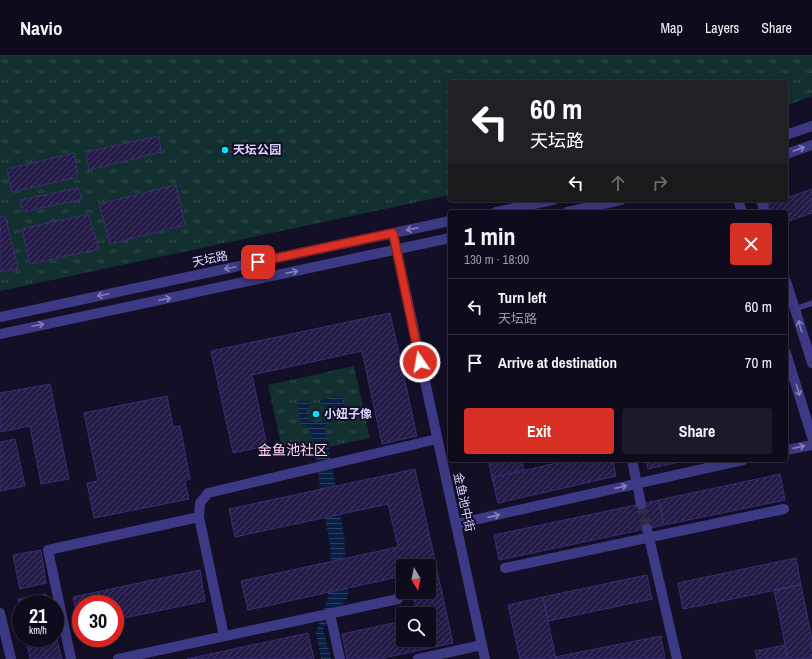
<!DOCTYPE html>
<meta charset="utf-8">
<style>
body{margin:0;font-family:"Archivo Narrow","Noto Sans SC",sans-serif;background:#1c1929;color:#f1f3f6;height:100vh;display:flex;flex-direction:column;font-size:15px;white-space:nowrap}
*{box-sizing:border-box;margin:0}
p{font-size:13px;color:#9b9ba3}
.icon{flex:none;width:22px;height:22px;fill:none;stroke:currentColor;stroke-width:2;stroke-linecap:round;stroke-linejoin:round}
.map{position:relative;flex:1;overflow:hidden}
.panel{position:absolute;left:448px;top:154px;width:340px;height:252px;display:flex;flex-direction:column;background:#0e0b1c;border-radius:4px;box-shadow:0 4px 16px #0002,0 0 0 1px #2e2b3b}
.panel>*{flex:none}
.hud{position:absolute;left:448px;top:24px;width:340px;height:122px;border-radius:4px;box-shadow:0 4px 16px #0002,0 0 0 1px #2e2b3b;background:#202124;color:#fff;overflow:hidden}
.needle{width:26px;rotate:170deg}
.buttons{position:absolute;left:396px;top:503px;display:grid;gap:8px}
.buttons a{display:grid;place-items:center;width:40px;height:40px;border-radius:4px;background:#0e0b1c;box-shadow:0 4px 16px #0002,0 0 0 1px #2e2b3b;font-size:20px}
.speed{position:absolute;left:12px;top:539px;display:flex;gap:8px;font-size:20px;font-weight:700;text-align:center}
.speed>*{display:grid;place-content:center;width:52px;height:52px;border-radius:50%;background:#0e0b1c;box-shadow:0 4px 16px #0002,0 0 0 1px #2e2b3b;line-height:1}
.speed small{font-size:10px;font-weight:400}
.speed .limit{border:6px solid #d22;background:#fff;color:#111}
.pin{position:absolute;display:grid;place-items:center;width:34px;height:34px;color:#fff;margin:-17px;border-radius:8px;box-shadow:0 2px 6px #0006}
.me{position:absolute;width:44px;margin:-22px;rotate:348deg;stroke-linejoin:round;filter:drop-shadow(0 0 3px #0008)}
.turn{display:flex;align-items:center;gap:14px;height:84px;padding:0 16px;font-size:18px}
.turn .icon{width:52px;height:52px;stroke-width:2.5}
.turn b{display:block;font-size:28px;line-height:34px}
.lanes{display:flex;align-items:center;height:38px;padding:0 16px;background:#0003;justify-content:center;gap:20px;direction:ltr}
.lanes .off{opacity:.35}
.round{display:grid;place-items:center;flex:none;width:42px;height:42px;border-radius:4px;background:#1c1929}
.overview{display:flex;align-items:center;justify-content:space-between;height:68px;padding:0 16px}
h1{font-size:24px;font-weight:700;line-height:30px}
.cta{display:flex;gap:8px;margin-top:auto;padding:8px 16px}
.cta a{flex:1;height:46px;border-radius:4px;background:#d93025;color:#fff;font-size:16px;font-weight:700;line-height:46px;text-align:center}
.cta a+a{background:#1c1929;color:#f1f3f6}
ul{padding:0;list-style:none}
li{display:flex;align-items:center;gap:12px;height:56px;padding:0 16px;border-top:1px solid #2e2b3b}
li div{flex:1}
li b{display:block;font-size:15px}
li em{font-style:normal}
header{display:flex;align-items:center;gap:24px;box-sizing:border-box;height:56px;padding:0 20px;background:#0e0b1c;border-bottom:1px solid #2e2b3b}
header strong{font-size:19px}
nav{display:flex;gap:22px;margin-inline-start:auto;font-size:14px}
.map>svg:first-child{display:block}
</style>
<header>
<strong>Navio</strong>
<nav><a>Map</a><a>Layers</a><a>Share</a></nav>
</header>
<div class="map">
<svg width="812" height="603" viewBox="0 0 812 603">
<defs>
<pattern id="park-tufts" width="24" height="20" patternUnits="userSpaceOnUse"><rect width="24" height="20" fill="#12302f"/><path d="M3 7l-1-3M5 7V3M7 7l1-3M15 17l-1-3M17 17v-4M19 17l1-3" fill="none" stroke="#344d4e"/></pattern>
<pattern id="water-rules" width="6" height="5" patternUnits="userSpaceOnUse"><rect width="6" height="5" fill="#0a1f44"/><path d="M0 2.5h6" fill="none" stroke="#2d3f60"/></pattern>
<pattern id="building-hatch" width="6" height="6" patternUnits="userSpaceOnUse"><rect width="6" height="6" fill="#241b47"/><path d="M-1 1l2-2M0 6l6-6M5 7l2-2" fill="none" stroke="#433b63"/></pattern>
</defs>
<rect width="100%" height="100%" fill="#130f26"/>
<path fill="url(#park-tufts)" d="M0,0H812V40L786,50V26H450V139L0,235Z
M354,310L370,382L284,401L268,329Z"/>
<path fill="url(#water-rules)" d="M342,340L347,363H336L325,370L344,480L348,541L323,573L331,603H321L316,577L328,541L331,496L311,375L301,368L297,347L309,345L310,349L307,355L308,363C317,369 323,366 329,358L327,352L322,349L320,344Z"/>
<path fill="url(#building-hatch)" stroke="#3b2d73" d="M159,80L161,96L89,114L86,96Z
M74,97L78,121L12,136L7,113Z
M176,129L185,169L110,188L99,148Z
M78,132L82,143L23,156L20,144Z
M812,133V157L786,166V156H769L766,149L781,144H786V142Z
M88,158L99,193L30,208L22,173Z
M5,160L18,212L0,216V161Z
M390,257L417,380L382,388L362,295L252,319L267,390L233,397L211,295Z
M50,328L69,423L41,428L30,370L0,376V337Z
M167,340L173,371L180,370L190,423L185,425L189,443L94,462L87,427L98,425L84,357Z
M15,383L25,430L0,435V386Z
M488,404H522L524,414L492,422Z
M569,404H613L616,420L498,447L492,422Z
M646,404H688L648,413Z
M415,413L453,587L379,603H347L342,578L403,565V584H429V558H417L412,536H429V510H403V520L248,554L241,525L398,491L388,448L235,481L229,453Z
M780,418L785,444L664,469L659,444Z
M659,444L664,469L499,504L494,479Z
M41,494L46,527L20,533L13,499Z
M796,502L801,529L683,553L678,527Z
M200,514L205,545L115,564V548H81V571H79L73,541Z
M647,519L652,543L548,565L543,541Z
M801,529L812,584V603H788L774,534Z
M46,538L48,548H21V557L18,543Z
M543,541L556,603H520L508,549Z
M55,576L62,603H30L26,582H55Z
M308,577L314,603H187Z
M661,580L665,603H556L555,601Z
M785,589L788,603H757L755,595Z"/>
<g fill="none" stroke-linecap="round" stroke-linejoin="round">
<path stroke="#312d47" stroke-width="10" stroke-dasharray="10 5" stroke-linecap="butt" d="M641,448L647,473"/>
<path stroke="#3d3a85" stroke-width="5.5" d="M795,253L812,247"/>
<path stroke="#3d3a85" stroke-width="10" d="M393,177L485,603
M786,394L812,389
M632,404L641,448
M456,468L743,404
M647,473L677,603
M505,512L784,453
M0,557L11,603
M330,558L340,603
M224,580L199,461L200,447L208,437L437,383
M71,603L48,494L199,461
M118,603L398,543
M418,603L482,589"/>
<path stroke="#3d3a85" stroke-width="10" d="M786,79L812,70
M786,98L812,89
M738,144L742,156
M761,144L765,156
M496,156L553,144
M567,156L621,144
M786,225L812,307
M0,261L450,165
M0,278L450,182
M786,297L812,381"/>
</g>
<defs><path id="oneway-shaft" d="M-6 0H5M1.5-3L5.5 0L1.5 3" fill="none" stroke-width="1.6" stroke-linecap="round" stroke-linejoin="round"/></defs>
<g stroke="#837fbc">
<use href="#oneway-shaft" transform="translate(799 93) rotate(-19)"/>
<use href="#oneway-shaft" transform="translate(412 173) rotate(168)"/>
<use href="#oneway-shaft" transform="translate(230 212) rotate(168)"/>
<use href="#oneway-shaft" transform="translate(292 216) rotate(-12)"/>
<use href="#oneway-shaft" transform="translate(103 239) rotate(168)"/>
<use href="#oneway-shaft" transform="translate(165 243) rotate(-12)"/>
<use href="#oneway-shaft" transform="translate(38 269) rotate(-12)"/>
<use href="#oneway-shaft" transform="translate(800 270) rotate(-107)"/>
<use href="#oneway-shaft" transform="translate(798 334) rotate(73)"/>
<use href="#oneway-shaft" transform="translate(799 391) rotate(-13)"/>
<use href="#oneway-shaft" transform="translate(621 431) rotate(-13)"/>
<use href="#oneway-shaft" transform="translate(494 460) rotate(-13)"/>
</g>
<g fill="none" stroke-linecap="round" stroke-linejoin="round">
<g stroke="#8d1f18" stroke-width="10">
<path id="route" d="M258,206L393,177L420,306"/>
</g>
<use href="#route" stroke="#d93025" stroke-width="7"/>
</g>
<g fill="#00e5ff" stroke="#130f26" stroke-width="1.5">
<circle cx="225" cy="94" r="4"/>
<circle cx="316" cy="358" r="4"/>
</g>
<g text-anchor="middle" stroke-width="4" stroke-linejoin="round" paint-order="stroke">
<g font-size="12" font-weight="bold" fill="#d9d4ff" stroke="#130f26" text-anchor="start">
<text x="233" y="98">天坛公园</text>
<text x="324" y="362">小妞子像</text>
</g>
<g font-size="12" fill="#d9d4ff" stroke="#130f26">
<text transform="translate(210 203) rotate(-12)" y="4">天坛路</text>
<text transform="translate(464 446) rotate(78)" y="4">金鱼池中街</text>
</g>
<g font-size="14" fill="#ffd6f0" stroke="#130f26">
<text x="293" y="399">金鱼池社区</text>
</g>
</g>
</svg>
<div class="buttons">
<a><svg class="needle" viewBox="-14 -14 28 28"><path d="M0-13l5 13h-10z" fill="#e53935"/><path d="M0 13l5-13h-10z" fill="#9b9ba3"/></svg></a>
<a><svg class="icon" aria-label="search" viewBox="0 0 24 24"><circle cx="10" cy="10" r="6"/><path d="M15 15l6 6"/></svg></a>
</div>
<div class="speed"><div>21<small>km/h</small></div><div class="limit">30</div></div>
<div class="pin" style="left:258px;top:206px;background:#d93025"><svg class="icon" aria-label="arrive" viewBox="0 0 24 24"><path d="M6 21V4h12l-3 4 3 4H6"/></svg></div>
<svg class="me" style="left:420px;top:306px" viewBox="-20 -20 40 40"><circle r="17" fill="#d93025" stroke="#fff" stroke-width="3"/><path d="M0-11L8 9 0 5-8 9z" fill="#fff"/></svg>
<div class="hud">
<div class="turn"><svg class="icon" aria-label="left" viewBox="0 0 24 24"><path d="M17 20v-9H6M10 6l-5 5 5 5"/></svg><div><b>60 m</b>天坛路</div></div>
<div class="lanes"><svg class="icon" aria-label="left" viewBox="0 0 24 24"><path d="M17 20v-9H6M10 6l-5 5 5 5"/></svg><svg class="icon off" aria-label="ahead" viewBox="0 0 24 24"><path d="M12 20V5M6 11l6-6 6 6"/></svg><svg class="icon off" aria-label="right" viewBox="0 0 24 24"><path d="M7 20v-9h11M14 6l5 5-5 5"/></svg></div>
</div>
<section class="panel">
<div class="overview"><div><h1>1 min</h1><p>130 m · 18:00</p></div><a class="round" style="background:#d93025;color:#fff"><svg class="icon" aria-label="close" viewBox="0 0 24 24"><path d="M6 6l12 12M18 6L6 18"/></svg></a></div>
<ul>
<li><svg class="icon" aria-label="left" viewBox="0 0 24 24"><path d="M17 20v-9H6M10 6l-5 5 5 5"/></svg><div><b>Turn left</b><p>天坛路</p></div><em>60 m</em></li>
<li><svg class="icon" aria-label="arrive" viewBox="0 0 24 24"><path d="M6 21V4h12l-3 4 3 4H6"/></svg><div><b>Arrive at destination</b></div><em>70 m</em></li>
</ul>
<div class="cta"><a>Exit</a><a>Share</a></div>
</section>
</div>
